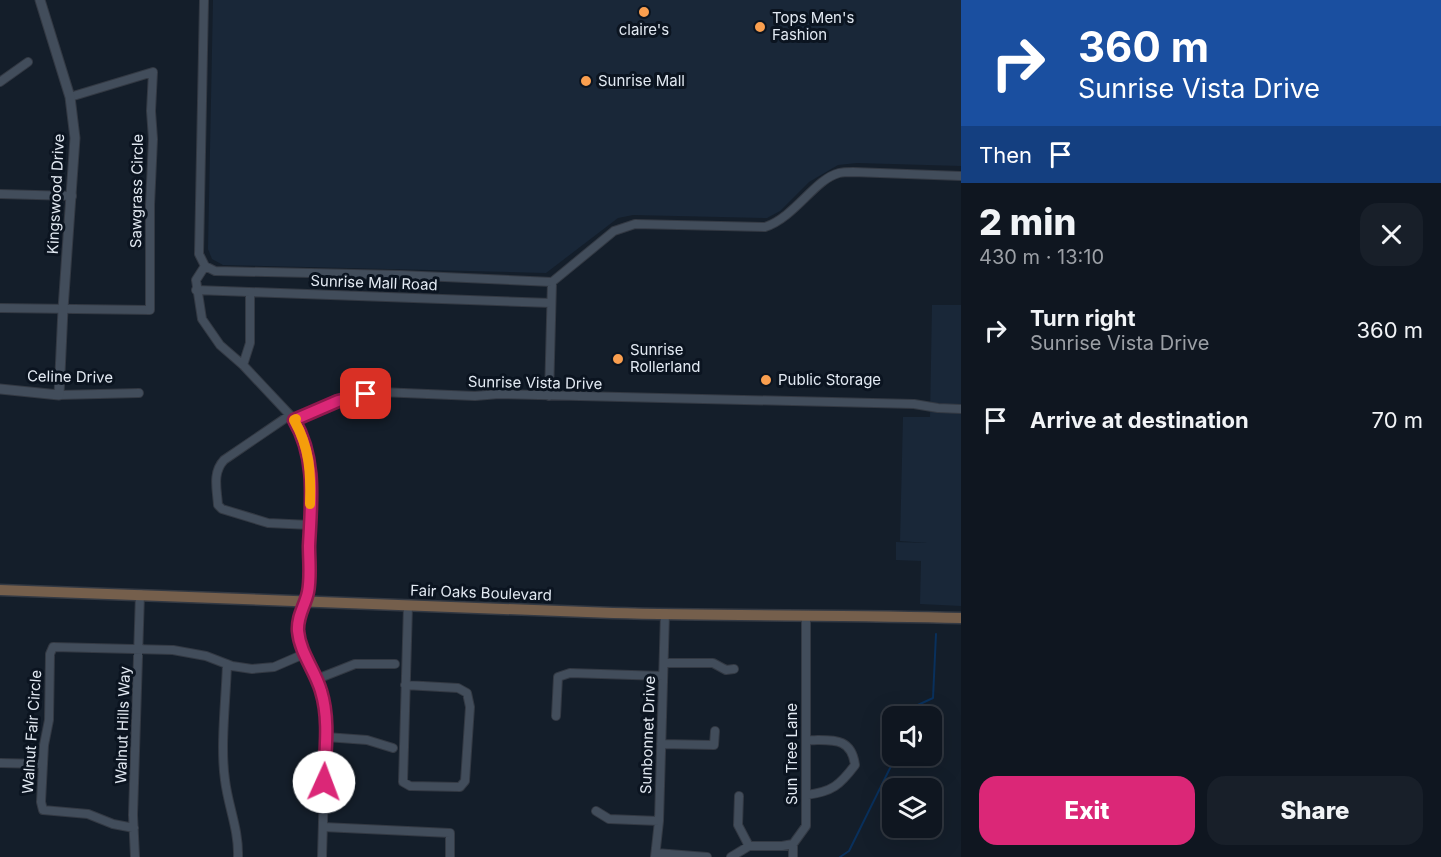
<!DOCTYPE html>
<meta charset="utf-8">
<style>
body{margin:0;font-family:Inter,sans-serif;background:#181f29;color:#f1f3f6;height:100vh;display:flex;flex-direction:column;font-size:22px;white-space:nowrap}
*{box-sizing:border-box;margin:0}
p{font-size:20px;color:#9b9fa5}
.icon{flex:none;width:33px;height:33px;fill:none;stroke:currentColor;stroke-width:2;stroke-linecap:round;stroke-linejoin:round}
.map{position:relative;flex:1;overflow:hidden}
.sheet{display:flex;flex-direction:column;background:#0f1620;width:480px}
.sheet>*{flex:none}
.top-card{background:#1a4fa0;color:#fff;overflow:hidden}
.buttons{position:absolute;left:882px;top:706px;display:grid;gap:12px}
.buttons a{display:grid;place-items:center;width:60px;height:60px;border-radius:12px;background:#0f1620;box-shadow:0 6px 24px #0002,0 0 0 2px #2f353e;font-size:30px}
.pin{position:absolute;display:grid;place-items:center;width:51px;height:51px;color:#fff;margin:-26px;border-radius:12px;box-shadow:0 3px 9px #0006}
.me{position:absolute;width:66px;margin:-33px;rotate:2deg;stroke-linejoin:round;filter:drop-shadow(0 0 4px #0008)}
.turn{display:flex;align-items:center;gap:21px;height:126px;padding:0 18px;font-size:27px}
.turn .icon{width:78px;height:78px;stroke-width:2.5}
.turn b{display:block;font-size:42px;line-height:51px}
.then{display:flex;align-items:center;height:57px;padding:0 18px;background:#0003;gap:12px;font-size:22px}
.round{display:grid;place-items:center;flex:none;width:63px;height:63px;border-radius:18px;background:#181f29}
.overview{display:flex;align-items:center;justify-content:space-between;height:102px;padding:0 18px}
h1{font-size:36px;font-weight:800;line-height:45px}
.button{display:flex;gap:12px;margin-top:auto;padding:12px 18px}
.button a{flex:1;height:69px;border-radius:18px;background:#db2777;color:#fff;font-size:24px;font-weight:800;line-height:69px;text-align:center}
.button a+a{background:#181f29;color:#f1f3f6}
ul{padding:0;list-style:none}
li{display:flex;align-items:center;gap:18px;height:90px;padding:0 18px}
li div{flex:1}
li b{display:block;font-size:22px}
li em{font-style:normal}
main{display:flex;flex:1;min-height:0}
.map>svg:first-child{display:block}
</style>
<main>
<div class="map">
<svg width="961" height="857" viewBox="0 0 961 857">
<rect width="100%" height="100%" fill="#141e2a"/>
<path fill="#192738" d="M213,0H961V166L857,163L838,165L809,182L780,211L767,218L633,215L618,218L546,273L223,265L212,259L208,249Z
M932,305H961V606L920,604L921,561L896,560V542L927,543L900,541L903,417H930Z"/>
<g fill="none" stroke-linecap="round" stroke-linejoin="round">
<path stroke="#09305c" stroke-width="2" d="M904,717L907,710L933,698L936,634
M840,857L849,851L896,756"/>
<g stroke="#333943" stroke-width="10">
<path id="minor" d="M204,0L199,254L205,266L215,271L400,275L552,282L614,231L635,224L765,227C795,217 815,179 839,173C843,172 848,172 853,172L961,176
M0,82L28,62
M0,194L72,196
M205,266L196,280L202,319L220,345L243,365L290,415L300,430L307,450L311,490L308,591L300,612L299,632L304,654L321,690L326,715L322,857
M196,290L551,303
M0,308L150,310V205L153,139L151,111L153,72L70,97
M243,365L250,343V293
M59,395L139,393
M549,396L552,282
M290,415L224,460C212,473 217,489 218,505L222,509L268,523L310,525
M294,420C322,408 349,395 380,392L475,396L499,394L914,404L938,408L961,409
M664,663H713L726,670L734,669
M227,664C226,699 220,746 225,780C228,806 239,830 238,857
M317,679L355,664H395
M405,685L458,688L467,693L470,707L465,781L460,787L410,786L403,782L408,606
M556,716L558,677L570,673L663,676
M326,737L367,740L393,748
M661,744L714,745L715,731
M0,763L43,764
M806,795C832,792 840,785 855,765C851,735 830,741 806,740
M739,796L738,825L749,846
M596,811L609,819L659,821
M323,827L450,833V857
M134,828L113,824L88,814L43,810L41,802L44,745L49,720L50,654L53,647L173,650L206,656L232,666L252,669L274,667L304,654
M656,853L707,857
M135,857L133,815L140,594
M655,857L659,821L665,613
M731,857L749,846H782L793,844L806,826V616
M793,857V844"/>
</g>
<g stroke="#333943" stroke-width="11">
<path id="tertiary" d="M0,389L59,395L63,309L75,138L70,97L40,0"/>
</g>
<g stroke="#333943" stroke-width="13">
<path id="secondary" d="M0,590C204,596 409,607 613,613C729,616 845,615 961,618"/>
</g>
<use href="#minor" stroke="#424d5b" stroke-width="8"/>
<use href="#tertiary" stroke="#424d5b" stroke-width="9"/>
<use href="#secondary" stroke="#755f4c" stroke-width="10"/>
</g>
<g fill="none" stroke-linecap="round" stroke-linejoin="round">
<g stroke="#8e194d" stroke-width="15">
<path id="route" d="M324,782C325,752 330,720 321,691C315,670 300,653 298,631C297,616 305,606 308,592C311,577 309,560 309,546C311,503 317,459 294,420L338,401L366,394"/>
</g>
<use href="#route" stroke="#db2777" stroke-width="10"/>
<path stroke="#f59e0b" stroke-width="10" d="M296,419L294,420C310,448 311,474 310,504"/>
</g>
<g fill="#fa9f4f" stroke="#0b1420" stroke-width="2">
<circle cx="644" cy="12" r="6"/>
<circle cx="760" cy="27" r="6"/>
<circle cx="586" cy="81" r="6"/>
<circle cx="618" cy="359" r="6"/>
<circle cx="766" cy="380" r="6"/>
</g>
<g text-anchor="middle" stroke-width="6" stroke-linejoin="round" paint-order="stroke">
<g font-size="15" fill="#e2e9f2" stroke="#0b1420" text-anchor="start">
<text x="772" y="23">Tops Men's<tspan x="772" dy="17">Fashion</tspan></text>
<text x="644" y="35" text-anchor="middle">claire's</text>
<text x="598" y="86">Sunrise Mall</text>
<text x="630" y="355">Sunrise<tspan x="630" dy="17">Rollerland</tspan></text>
<text x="778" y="385">Public Storage</text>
</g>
<g font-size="15" fill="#e2e9f2" stroke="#0b1420">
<text transform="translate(137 191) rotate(-89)" y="5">Sawgrass Circle</text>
<text transform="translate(56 194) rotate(-87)" y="5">Kingswood Drive</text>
<text transform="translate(374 283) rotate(2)" y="5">Sunrise Mall Road</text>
<text transform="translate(70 377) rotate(1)" y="5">Celine Drive</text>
<text transform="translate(535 383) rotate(1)" y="5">Sunrise Vista Drive</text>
<text transform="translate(481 593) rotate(2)" y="5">Fair Oaks Boulevard</text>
<text transform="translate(123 725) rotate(-88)" y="5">Walnut Hills Way</text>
<text transform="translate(32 732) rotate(-86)" y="5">Walnut Fair Circle</text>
<text transform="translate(648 735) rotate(-88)" y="5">Sunbonnet Drive</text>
<text transform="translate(792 754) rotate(-90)" y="5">Sun Tree Lane</text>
</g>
</g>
</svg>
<div class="buttons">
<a><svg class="icon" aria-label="sound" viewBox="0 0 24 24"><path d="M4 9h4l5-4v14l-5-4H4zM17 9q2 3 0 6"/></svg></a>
<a><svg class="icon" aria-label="layers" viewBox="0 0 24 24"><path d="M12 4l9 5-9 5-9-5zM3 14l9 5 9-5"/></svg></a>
</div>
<div class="pin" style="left:366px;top:394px;background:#d93025"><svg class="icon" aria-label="arrive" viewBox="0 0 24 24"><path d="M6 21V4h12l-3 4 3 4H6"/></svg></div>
<svg class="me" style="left:324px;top:782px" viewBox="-20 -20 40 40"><circle r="19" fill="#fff"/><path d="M0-13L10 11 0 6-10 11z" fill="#db2777"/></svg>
</div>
<section class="sheet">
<div class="top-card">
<div class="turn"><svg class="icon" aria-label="right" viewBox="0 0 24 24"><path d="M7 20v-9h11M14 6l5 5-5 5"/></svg><div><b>360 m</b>Sunrise Vista Drive</div></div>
<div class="then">Then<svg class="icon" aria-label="arrive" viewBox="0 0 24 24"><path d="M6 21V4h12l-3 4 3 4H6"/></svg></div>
</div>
<div class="overview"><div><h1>2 min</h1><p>430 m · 13:10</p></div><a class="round"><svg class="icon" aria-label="close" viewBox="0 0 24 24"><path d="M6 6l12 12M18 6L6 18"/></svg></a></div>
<ul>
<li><svg class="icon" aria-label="right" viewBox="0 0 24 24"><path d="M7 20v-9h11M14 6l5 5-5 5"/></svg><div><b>Turn right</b><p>Sunrise Vista Drive</p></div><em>360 m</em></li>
<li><svg class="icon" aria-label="arrive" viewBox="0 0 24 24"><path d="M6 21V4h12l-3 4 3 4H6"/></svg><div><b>Arrive at destination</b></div><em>70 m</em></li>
</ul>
<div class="button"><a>Exit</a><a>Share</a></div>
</section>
</main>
